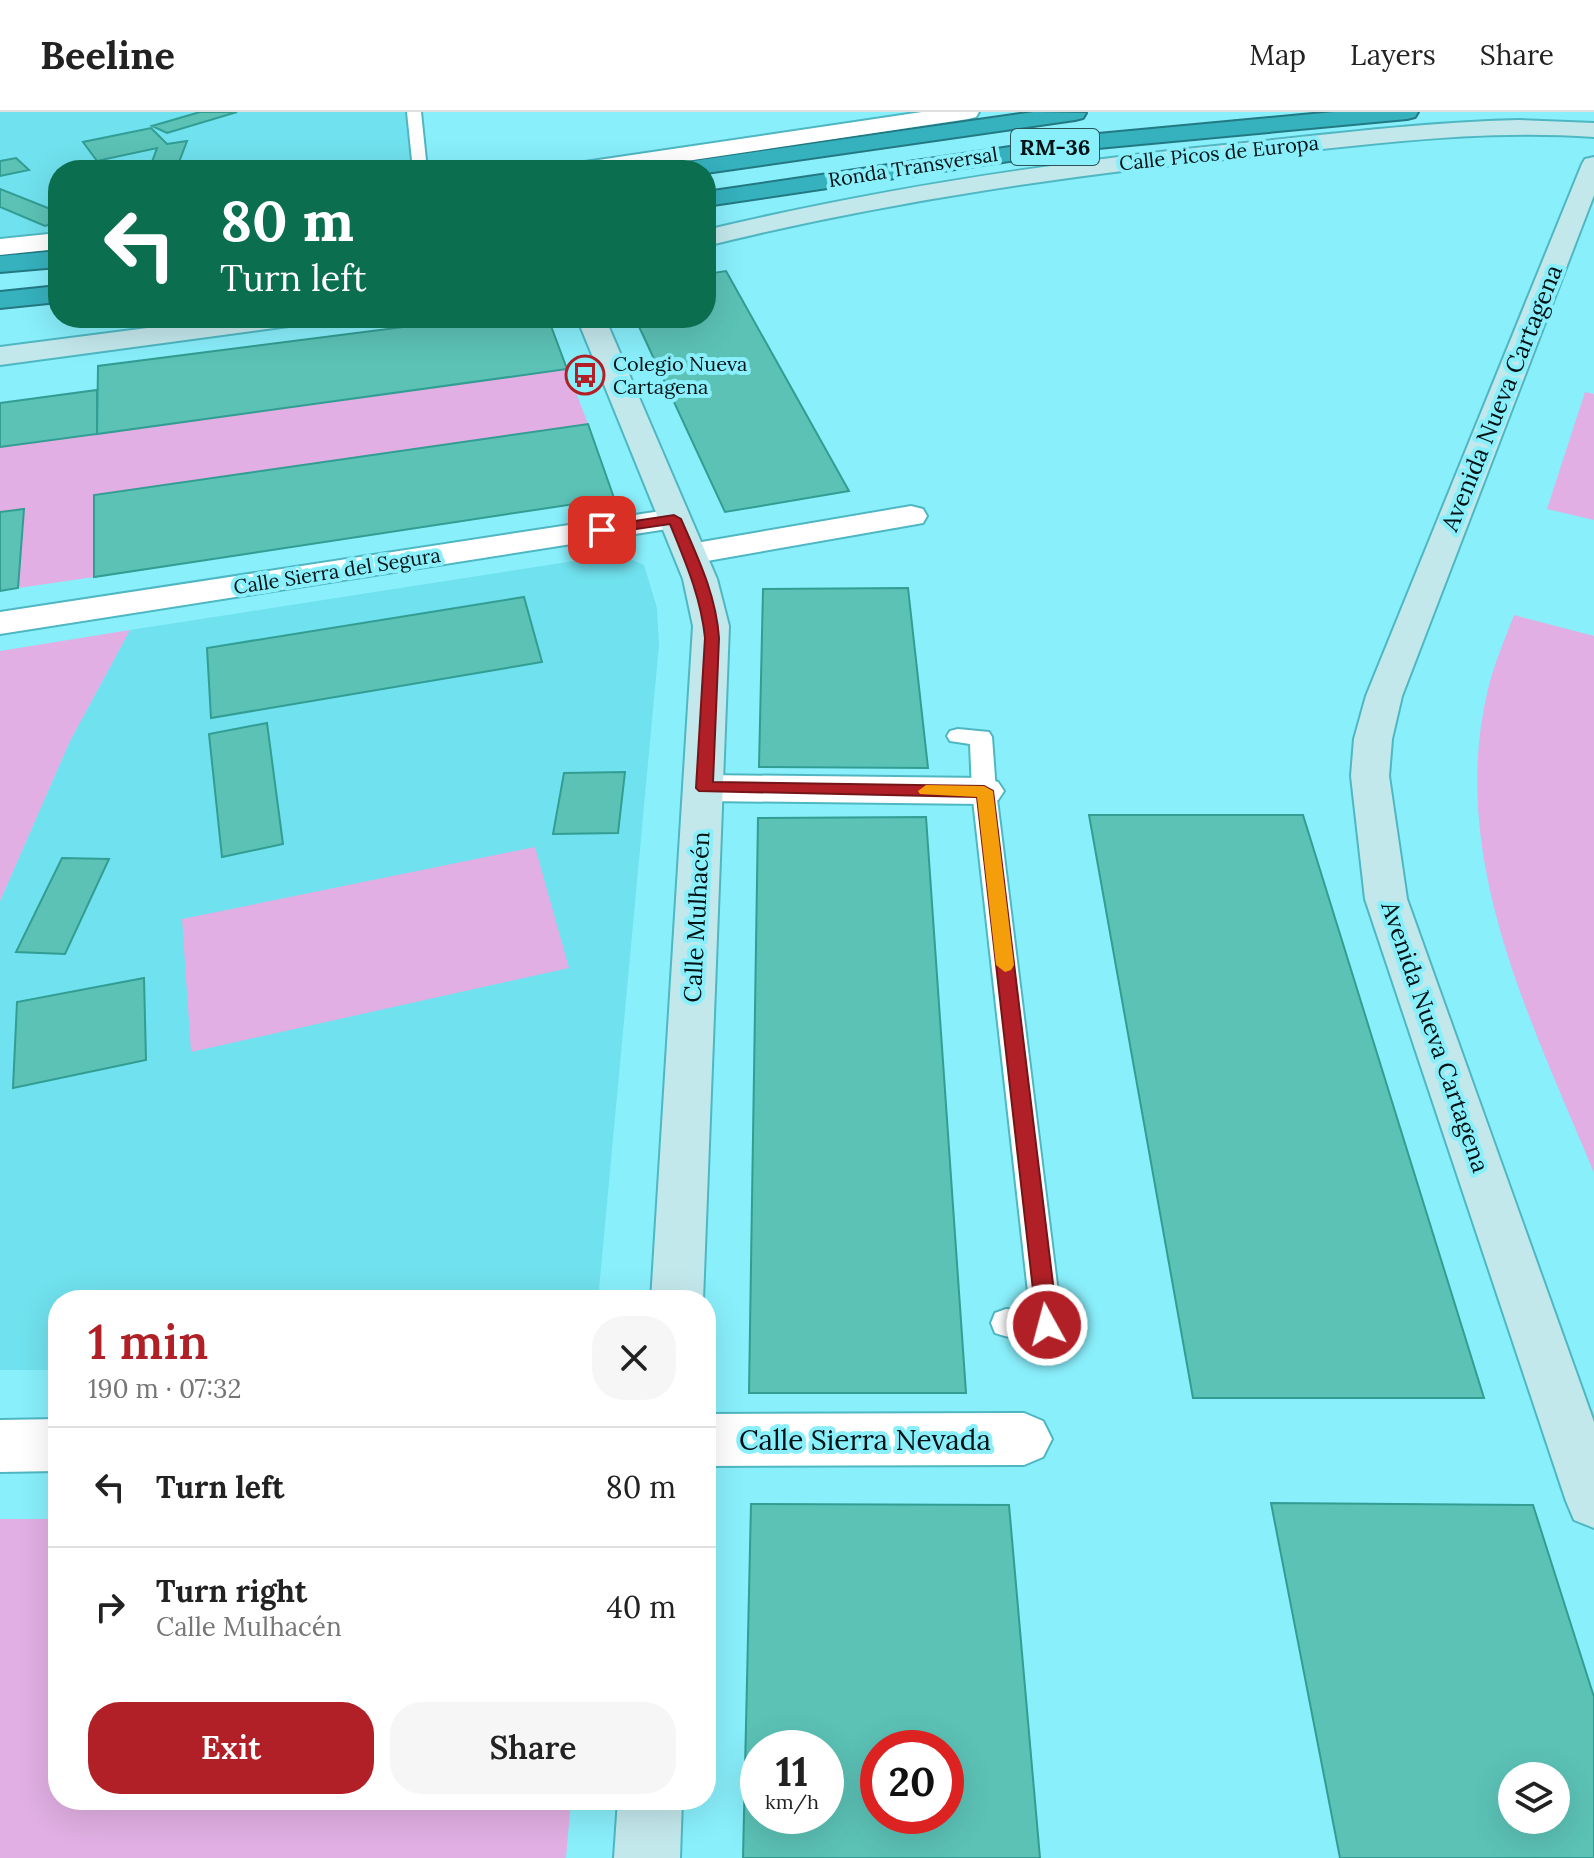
<!DOCTYPE html>
<meta charset="utf-8">
<style>
body{margin:0;font-family:Lora,serif;background:#f6f6f6;color:#222;height:100vh;display:flex;flex-direction:column;font-size:30px;white-space:nowrap}
*{box-sizing:border-box;margin:0}
p{font-size:26px;color:#767676}
.icon{flex:none;width:44px;height:44px;fill:none;stroke:currentColor;stroke-width:2;stroke-linecap:round;stroke-linejoin:round}
.map{position:relative;flex:1;overflow:hidden}
.drawer{position:absolute;left:48px;top:1178px;width:668px;height:520px;display:flex;flex-direction:column;background:#fff;border-radius:32px;box-shadow:0 8px 32px #0002}
.drawer>*{flex:none}
.guide{position:absolute;left:48px;top:48px;width:668px;height:168px;border-radius:32px;box-shadow:0 8px 32px #0002;background:#0b6e4f;color:#fff;overflow:hidden}
.buttons{position:absolute;left:1498px;top:1650px;display:grid;gap:16px}
.buttons a{display:grid;place-items:center;width:72px;height:72px;border-radius:50%;background:#fff;box-shadow:0 8px 32px #0002;font-size:40px}
.speed{position:absolute;left:740px;top:1618px;display:flex;gap:16px;font-size:40px;font-weight:700;text-align:center}
.speed>*{display:grid;place-content:center;width:104px;height:104px;border-radius:50%;background:#fff;box-shadow:0 8px 32px #0002;line-height:1}
.speed small{font-size:20px;font-weight:400}
.speed .limit{border:12px solid #d22;background:#fff;color:#111}
.pin{position:absolute;display:grid;place-items:center;width:68px;height:68px;color:#fff;margin:-34px;border-radius:16px;box-shadow:0 4px 12px #0006}
.me{position:absolute;width:88px;margin:-44px;rotate:353deg;stroke-linejoin:round;filter:drop-shadow(0 0 6px #0008)}
.turn{display:flex;align-items:center;gap:28px;height:168px;padding:0 40px;font-size:36px}
.turn .icon{width:104px;height:104px;stroke-width:2.5}
.turn b{display:block;font-size:56px;line-height:68px}
.round{display:grid;place-items:center;flex:none;width:84px;height:84px;border-radius:32px;background:#f6f6f6}
.head{display:flex;align-items:center;justify-content:space-between;height:136px;padding:0 40px}
h1{font-size:48px;font-weight:600;line-height:60px;color:#b12026}
.cta{display:flex;gap:16px;margin-top:auto;padding:16px 40px}
.cta a{flex:1;height:92px;border-radius:32px;background:#b12026;color:#fff;font-size:32px;font-weight:600;line-height:92px;text-align:center}
.cta a+a{background:#f6f6f6;color:#222}
ul{padding:0;list-style:none}
li{display:flex;align-items:center;gap:24px;height:120px;padding:0 40px;border-top:2px solid #e0e0e0}
li div{flex:1}
li b{display:block;font-size:30px}
li em{font-style:normal}
header{display:flex;align-items:center;gap:48px;box-sizing:border-box;height:112px;padding:0 40px;background:#fff;border-bottom:2px solid #e0e0e0}
header strong{font-size:38px}
nav{display:flex;gap:44px;margin-inline-start:auto;font-size:28px}
.map>svg:first-child{display:block}
</style>
<header>
<strong>Beeline</strong>
<nav><a>Map</a><a>Layers</a><a>Share</a></nav>
</header>
<div class="map">
<svg width="1594" height="1746" viewBox="0 0 1594 1746">
<rect width="100%" height="100%" fill="#89effb"/>
<path fill="#70e1ee" d="M0,0H414L420,58H58V119L0,125Z
M619,442L644,453L657,496L659,533L598,1188H58V1258H0V789L70,629L130,518Z"/>
<path fill="#e1afe3" d="M567,257L588,312L95,383L94,465L18,476L24,398L0,400V335Z
M1585,280L1594,282V408L1547,397Z
M1514,503L1594,524V1061C1532,910 1447,746 1488,577C1494,552 1505,527 1514,503Z
M130,518L70,629L0,789V539Z
M535,735L569,856L191,940L182,807Z
M0,1407H58V1688H571L566,1746H0Z"/>
<path fill="#5cc2b6" stroke="#329d92" stroke-width="2" fill-rule="evenodd" d="M200,0H237L167,21L152,14Z
M151,16L167,32L187,29L176,58H149L157,36L97,49L83,30Z
M16,46L29,58L0,64V49Z
M0,77L58,100V110L45,114L0,95Z
M726,159L849,379L725,400L635,206H706V162Z
M474,206H548L567,257L97,322L98,254Z
M97,278V322L0,335V291Z
M588,312L614,386L94,465V383Z
M24,397L18,476L0,479V400Z
M908,476L928,656L759,655L763,477Z
M524,485L542,550L211,606L207,536Z
M267,611L283,732L222,745L209,622Z
M625,660L618,721L553,722L564,661Z
M1089,703H1303L1484,1286H1193Z
M926,705L966,1281H749L758,706Z
M62,746L109,747L65,842L16,840Z
M144,866L146,948L13,976L17,890Z
M1271,1391L1533,1393L1594,1585V1746H1340ZM1512,1664H1556V1708H1512Z
M751,1392L1009,1393L1040,1746H743ZM758,1636H826V1704H758ZM878,1636H946V1704H878Z"/>
<g fill="none" stroke-linecap="round" stroke-linejoin="round">
<g stroke="#4eb7c2" stroke-width="4">
<path id="lane" d="M407,0H421L427,58H413Z
M958,617L989,620L992,625L996,679L1062,1213L1058,1223C1040,1230 1013,1228 995,1221L991,1211L995,1201L1006,1197L1030,1198L972,679L970,632L950,629L947,624L950,619Z"/>
</g>
<g stroke="#4eb7c2" stroke-width="4">
<path id="street" d="M922,0H979L976,5L968,7L626,58H566L569,53L578,51Z
M58,121V137L0,143V127Z
M911,394L923,397L927,404L923,411L690,452L678,449L673,442L678,435L690,432Z
M674,397L686,400L690,407L686,414L0,522V500Z
M704,663L984,666L998,670L1004,679L998,688L984,692L704,689L690,685L684,676L690,667Z
M1024,1301L1043,1309L1052,1327L1043,1345L1024,1353L706,1354V1302Z
M58,1307V1359L0,1360V1308Z"/>
</g>
<g stroke="#4eb7c2" stroke-width="4">
<path id="secondary" d="M1519,8L1594,11V25C1486,17 1381,31 1274,42C1082,61 893,88 706,134V118C890,74 1076,47 1264,29C1349,20 1433,10 1519,8Z
M1594,45V83L1402,584L1392,627L1389,664L1407,787L1594,1310V1416L1574,1408L1566,1389L1365,787L1351,664L1354,627L1366,584L1582,52L1585,47Z
M225,206H303L299,212L289,214L0,253V235Z
M577,206H605L717,467L729,514L703,1188H651L693,514L683,467Z
M618,1688H682L680,1746H614Z"/>
</g>
<g stroke="#237982" stroke-width="4">
<path id="highway" d="M1034,0L1086,1L1083,6L1075,8L706,61V58H667L670,53L679,51Z
M1334,0H1418L1415,5L1407,7L1098,36L706,94V80L1098,22Z
M58,139V155L0,160V144Z
M58,174V190L0,196V180Z"/>
</g>
<use href="#lane" fill="#fff" fill-rule="evenodd"/>
<use href="#street" fill="#fff" fill-rule="evenodd"/>
<use href="#secondary" fill="#c3e8ec" fill-rule="evenodd"/>
<use href="#highway" fill="#36b1be" fill-rule="evenodd"/>
</g>
<path fill="#b12026" stroke="#731519" stroke-width="2" d="M674,403L681,407C698,446 716,483 719,526L713,670L984,674L993,679L1058,1213L1055,1219L1047,1222L1040,1219L1037,1213L977,685L699,679L696,676L705,526C701,485 685,449 670,412L602,422L595,418L602,414Z"/>
<path fill="#f59e0b" d="M926,673L984,674L993,679L1014,853L1011,858L1005,860L996,853L977,685L920,682L918,679Z"/>
<defs>
<g id="bus-ring" transform="scale(2)"><circle r="9.5" fill="#89effb" stroke="#b12026" stroke-width="1.5"/><path d="M-5-6H5V4H4V6H2V4H-2V6H-4V4H-5ZM-3.5-4V0h7V-4ZM-3.5 1.2v1.5H-2V1.2ZM2 1.2v1.5H3.5V1.2Z" fill="#b12026"/></g>
</defs>
<g fill-rule="evenodd">
<use href="#bus-ring" x="585" y="263"/>
</g>
<g text-anchor="middle" stroke-width="8" stroke-linejoin="round" paint-order="stroke">
<g font-size="20" fill="#001214" stroke="#89effb">
<text transform="translate(1219 41) rotate(-6)" y="7">Calle Picos de Europa</text>
<text transform="translate(913 55) rotate(-9)" y="7">Ronda Transversal</text>
<text transform="translate(337 459) rotate(-9)" y="7">Calle Sierra del Segura</text>
</g>
<g font-size="20" fill="#001214" stroke="#89effb" text-anchor="start">
<text x="613" y="259">Colegio Nueva<tspan x="613" dy="23">Cartagena</tspan></text>
</g>
<rect fill="#89effb" stroke="#295459" stroke-width="2" x="1011" y="17" width="88" height="36" rx="6"/>
<g font-size="22" font-weight="bold" fill="#001214">
<text x="1055" y="43">RM-36</text>
</g>
<g font-size="24" fill="#001214" stroke="#89effb">
<text transform="translate(1502 286) rotate(-68)" y="8">Avenida Nueva Cartagena</text>
<text transform="translate(697 805) rotate(-87)" y="8">Calle Mulhacén</text>
<text transform="translate(1435 925) rotate(71)" y="8">Avenida Nueva Cartagena</text>
</g>
<g font-size="28" fill="#001214" stroke="#89effb">
<text x="865" y="1338">Calle Sierra Nevada</text>
</g>
</g>
</svg>
<div class="buttons">
<a><svg class="icon" aria-label="layers" viewBox="0 0 24 24"><path d="M12 4l9 5-9 5-9-5zM3 14l9 5 9-5"/></svg></a>
</div>
<div class="speed"><div>11<small>km/h</small></div><div class="limit">20</div></div>
<div class="pin" style="left:602px;top:418px;background:#d93025"><svg class="icon" aria-label="arrive" viewBox="0 0 24 24"><path d="M6 21V4h12l-3 4 3 4H6"/></svg></div>
<svg class="me" style="left:1047px;top:1213px" viewBox="-20 -20 40 40"><circle r="17" fill="#b12026" stroke="#fff" stroke-width="3"/><path d="M0-11L8 9 0 5-8 9z" fill="#fff"/></svg>
<div class="guide">
<div class="turn"><svg class="icon" aria-label="left" viewBox="0 0 24 24"><path d="M17 20v-9H6M10 6l-5 5 5 5"/></svg><div><b>80 m</b>Turn left</div></div>
</div>
<section class="drawer">
<div class="head"><div><h1>1 min</h1><p>190 m · 07:32</p></div><a class="round"><svg class="icon" aria-label="close" viewBox="0 0 24 24"><path d="M6 6l12 12M18 6L6 18"/></svg></a></div>
<ul>
<li><svg class="icon" aria-label="left" viewBox="0 0 24 24"><path d="M17 20v-9H6M10 6l-5 5 5 5"/></svg><div><b>Turn left</b></div><em>80 m</em></li>
<li><svg class="icon" aria-label="right" viewBox="0 0 24 24"><path d="M7 20v-9h11M14 6l5 5-5 5"/></svg><div><b>Turn right</b><p>Calle Mulhacén</p></div><em>40 m</em></li>
</ul>
<div class="cta"><a>Exit</a><a>Share</a></div>
</section>
</div>
